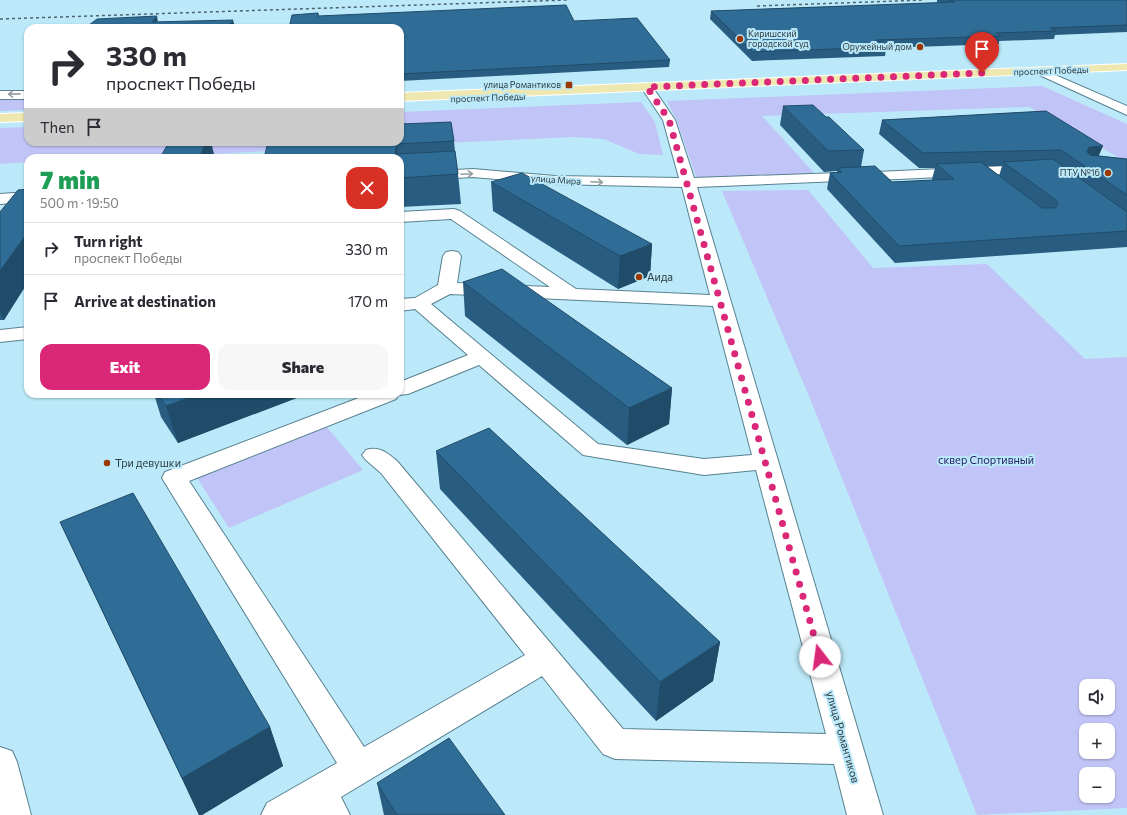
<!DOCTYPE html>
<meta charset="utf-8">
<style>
body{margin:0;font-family:Commissioner,sans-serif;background:#f7f7f7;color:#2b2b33;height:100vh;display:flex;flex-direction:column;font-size:15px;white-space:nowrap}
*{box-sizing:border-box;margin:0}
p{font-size:13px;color:#7c7c81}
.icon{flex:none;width:22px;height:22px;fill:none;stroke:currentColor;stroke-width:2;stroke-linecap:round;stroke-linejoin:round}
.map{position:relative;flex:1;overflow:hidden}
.panel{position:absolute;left:24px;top:154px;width:380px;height:244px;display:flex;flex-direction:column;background:#fff;border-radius:12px;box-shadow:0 1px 3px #0004}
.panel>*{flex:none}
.guide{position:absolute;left:24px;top:24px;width:380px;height:122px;border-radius:12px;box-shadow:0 1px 3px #0004;background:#fff;color:#2b2b33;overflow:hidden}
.buttons{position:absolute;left:1079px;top:679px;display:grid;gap:8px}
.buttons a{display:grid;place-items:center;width:36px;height:36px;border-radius:8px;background:#fff;box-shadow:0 1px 3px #0004;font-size:20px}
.pin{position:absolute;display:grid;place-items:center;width:34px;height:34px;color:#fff;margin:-41px -17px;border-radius:50% 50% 50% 0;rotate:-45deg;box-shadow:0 0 4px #0007}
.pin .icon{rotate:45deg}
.me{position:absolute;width:44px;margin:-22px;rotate:345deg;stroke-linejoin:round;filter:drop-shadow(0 0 3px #0008)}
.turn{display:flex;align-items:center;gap:14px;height:84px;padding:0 16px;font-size:18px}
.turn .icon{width:52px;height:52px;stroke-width:2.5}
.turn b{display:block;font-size:28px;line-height:34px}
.then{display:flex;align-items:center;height:38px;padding:0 16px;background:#0003;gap:8px;font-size:15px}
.round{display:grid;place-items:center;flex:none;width:42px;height:42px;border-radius:12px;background:#f7f7f7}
.summary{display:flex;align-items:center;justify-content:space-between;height:68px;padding:0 16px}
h1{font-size:24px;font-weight:800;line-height:30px;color:#1e9e55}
.action{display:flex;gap:8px;margin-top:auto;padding:8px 16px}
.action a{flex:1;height:46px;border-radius:12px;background:#db2777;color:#fff;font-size:16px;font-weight:800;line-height:46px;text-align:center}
.action a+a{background:#f7f7f7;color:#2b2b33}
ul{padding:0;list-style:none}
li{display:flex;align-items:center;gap:12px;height:52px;padding:0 16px;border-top:1px solid #e1e1e2}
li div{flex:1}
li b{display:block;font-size:15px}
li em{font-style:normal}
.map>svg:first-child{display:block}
</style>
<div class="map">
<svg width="1127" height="815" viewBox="0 0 1127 815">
<rect width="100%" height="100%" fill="#bce9f9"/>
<path fill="#c1c4f6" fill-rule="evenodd" d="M1042,86L1127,124V162L1029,107L762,116L815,174L697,179L676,119L667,101Z
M0,98L28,99V110L0,111Z
M641,102L655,122L663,155L639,154L604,139L575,137L120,158H28V162L0,164V128L28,127V142H400V112Z
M808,190L873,268L987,264L1085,359L1127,357V808L977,815L811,401L722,191ZM1086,686H1108V708H1086ZM1086,730H1108V752H1086ZM1086,774H1108V796H1086Z
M325,425L363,470L229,528L196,476Z"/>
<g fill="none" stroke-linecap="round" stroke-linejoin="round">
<g stroke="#578190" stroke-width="2">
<path id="minor" d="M1039,68L1127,106V115L1035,73L1033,71Z
M647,84L651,85L675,120L694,178L840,173L845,174L847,177L849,174L854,173L1030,165L1035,166L1037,169L1035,172L1030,173L854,181L849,180L847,177L845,180L840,181L697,187L883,815H847L834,764L615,759L603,754L542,676L341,797L350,815H261L267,803L337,763L162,478L165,472L369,394H400V382L468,355L415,309L400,311V299L415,298L438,285L443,256L446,252L452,251L458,252L461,256L457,283L550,287L451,219L400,222V212L454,209L460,211L576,289L710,295L682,187L555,184L473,177L400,181V173L473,169L555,176L679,178L663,120L641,87ZM450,294L713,306L752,455L704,459L598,444L431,304ZM479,365L583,455L704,475L756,470L826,734L623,729L397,461C387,453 380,446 366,450L362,455L366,460L381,473L525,655L364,747L189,481L396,399L398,395L408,394Z
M0,91H28V99H0Z
M28,192V202L0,204V194Z
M28,327V339L0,342V330Z
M0,747L12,751L17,762L31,815H0Z"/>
</g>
<g stroke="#fff" stroke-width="2">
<path id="major" d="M1127,64V70L400,101V93Z
M28,113V121L0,122V114Z"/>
</g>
<use href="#minor" fill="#fff" fill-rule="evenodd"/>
<use href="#major" fill="#eee7af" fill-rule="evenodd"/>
<path stroke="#4c636c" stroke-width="1.5" stroke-dasharray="3 3" stroke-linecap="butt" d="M757,6L925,0
M0,19L567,0"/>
</g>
<path fill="#285d81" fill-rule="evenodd" d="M937,0H1127V32L1055,35L1054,39L999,41V44L886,48L885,56L752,61L710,19L711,11L939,3L937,2Z
M318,13L319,16L574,21L670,60L669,67L400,81V28H289Z
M783,106L826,117L864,150L861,167L892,182L933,180L932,179L935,168H919L879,134L882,120L1046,111L1099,156L1127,159V247L895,263L827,189L830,173H837V171L824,172L780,125ZM987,166H1002L999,176Z
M454,141L455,151L458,174L461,204L400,207V158L268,142Z
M491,182L652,244L650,276L618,289L493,211Z
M28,189V282L4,320H0V212Z
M400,255H401L402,261L401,293H400Z
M463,282L672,388L669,424L627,445L465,316Z
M154,394H307L178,443L161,417Z
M436,451L720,642L713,681L656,721L440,489Z
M60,522L270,727L283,766L202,815H199Z
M377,783L505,815H384Z"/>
<path fill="#214c69" d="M157,16L158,23L152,22Z
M233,20L235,27L234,28H227Z
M206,142H211L215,158H199Z
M397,144L398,158L395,153Z
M1103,146L1097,160L1084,162L1082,167L1089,147Z
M28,232V282L4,320L0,312V271Z
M652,244L650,276L618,289L620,256Z
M401,255L402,261L401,293Z
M672,388L669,424L627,445L629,408Z
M200,394H307L178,443L166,406Z
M720,642L713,681L656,721L660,682Z
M270,727L283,766L202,815H199L182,778Z"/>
<path fill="#2f6c96" stroke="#214c69" d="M950,0H1127V25L1050,28L1056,31L996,33L1001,36L876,40L887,47L753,52L711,11L955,2Z
M566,5L574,21L637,18L670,60L400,74V28H289L292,15L318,13V16Z
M157,16L152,22L233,20L227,28H85L97,19Z
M813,105L826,117H829L864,150L828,151L783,106Z
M1046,111L1103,146L1089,147L1087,152L1090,155L1127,159V195L1061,150L923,153L882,120Z
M451,122L454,141L397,144L395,153L397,154L455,151L458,174L400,178V158H264L268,142H400V124Z
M169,142H206L199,158H160Z
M1053,159L1127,212V231L899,246L830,173L842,172L838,168L875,166L892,182L954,179L936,164L981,162L1042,208H1055L1058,205L1056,200L1003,162Z
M522,173L652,244L620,256L491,182Z
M28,189V232L0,271V212L18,190Z
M400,255H401V286H400Z
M502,269L672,388L629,408L463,282Z
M158,394H200L166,406Z
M489,428L720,642L660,682L436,451Z
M133,493L270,727L182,778L60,522Z
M449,738L505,815H397L377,783Z"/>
<defs><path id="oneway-shaft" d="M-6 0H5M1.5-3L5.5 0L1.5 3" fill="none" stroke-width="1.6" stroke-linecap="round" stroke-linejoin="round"/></defs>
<g stroke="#959ea1">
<use href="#oneway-shaft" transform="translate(14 94) rotate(179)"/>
<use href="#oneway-shaft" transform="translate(467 174) rotate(-3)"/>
<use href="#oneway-shaft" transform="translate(597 182) rotate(3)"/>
</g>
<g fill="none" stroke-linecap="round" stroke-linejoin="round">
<path stroke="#db2777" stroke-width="7" stroke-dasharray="0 12.6" d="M820,657L669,120L647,87L982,73"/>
</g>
<g fill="#9b3700" stroke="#bce9f9" stroke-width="1.5">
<circle cx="740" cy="39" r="4"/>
<circle cx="920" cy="47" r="4"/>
<rect x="565" y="81" width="8" height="8" rx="2"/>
<circle cx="1108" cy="173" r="4"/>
<circle cx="639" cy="277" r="4"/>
<circle cx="107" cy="463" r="4"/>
</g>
<g text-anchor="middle" stroke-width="4" stroke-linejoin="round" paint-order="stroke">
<g font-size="9" fill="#2b3c43" stroke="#bce9f9" text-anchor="end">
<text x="748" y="37" text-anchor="start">Киришский<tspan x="748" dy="10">городской суд</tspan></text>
<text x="912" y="50">Оружейный дом</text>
<text x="561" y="88">улица Романтиков</text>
<text x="1100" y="176">ПТУ №16</text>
</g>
<g font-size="9" fill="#2b3c43" stroke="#bce9f9">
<text transform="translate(1051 71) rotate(-2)" y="3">проспект Победы</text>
<text transform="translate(488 98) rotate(-2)" y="3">проспект Победы</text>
<text transform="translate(556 180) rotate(4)" y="3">улица Мира</text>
</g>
<g font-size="11" fill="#2b3c43" stroke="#bce9f9" text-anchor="start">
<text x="647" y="281">Аида</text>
<text x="115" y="467">Три девушки</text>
</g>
<g font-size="11" fill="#241962" stroke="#bce9f9">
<text x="986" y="464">сквер Спортивный</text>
</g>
<g font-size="11" fill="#2b3c43" stroke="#bce9f9">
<text transform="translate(843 737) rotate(74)" y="4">улица Романтиков</text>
</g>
</g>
</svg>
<div class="buttons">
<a><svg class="icon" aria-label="sound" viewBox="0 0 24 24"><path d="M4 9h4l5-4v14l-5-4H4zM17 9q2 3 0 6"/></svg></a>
<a>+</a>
<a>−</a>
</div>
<div class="pin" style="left:982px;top:73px;background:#d93025"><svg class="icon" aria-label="arrive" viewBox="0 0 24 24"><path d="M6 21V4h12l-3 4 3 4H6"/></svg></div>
<svg class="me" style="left:820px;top:657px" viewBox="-20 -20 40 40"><circle r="19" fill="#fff"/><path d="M0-13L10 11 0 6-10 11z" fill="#db2777"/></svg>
<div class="guide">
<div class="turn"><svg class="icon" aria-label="right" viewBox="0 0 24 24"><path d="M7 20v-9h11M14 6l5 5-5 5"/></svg><div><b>330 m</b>проспект Победы</div></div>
<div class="then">Then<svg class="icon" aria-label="arrive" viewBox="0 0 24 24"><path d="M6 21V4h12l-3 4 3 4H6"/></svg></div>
</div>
<section class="panel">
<div class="summary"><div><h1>7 min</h1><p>500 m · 19:50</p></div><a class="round" style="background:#d93025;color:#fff"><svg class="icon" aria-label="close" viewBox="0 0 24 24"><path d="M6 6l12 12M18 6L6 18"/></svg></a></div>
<ul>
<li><svg class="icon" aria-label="right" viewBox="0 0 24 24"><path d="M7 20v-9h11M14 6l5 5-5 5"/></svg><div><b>Turn right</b><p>проспект Победы</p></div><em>330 m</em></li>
<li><svg class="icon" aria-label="arrive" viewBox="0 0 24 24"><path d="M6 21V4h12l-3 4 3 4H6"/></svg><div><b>Arrive at destination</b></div><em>170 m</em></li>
</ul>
<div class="action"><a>Exit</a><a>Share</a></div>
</section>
</div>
